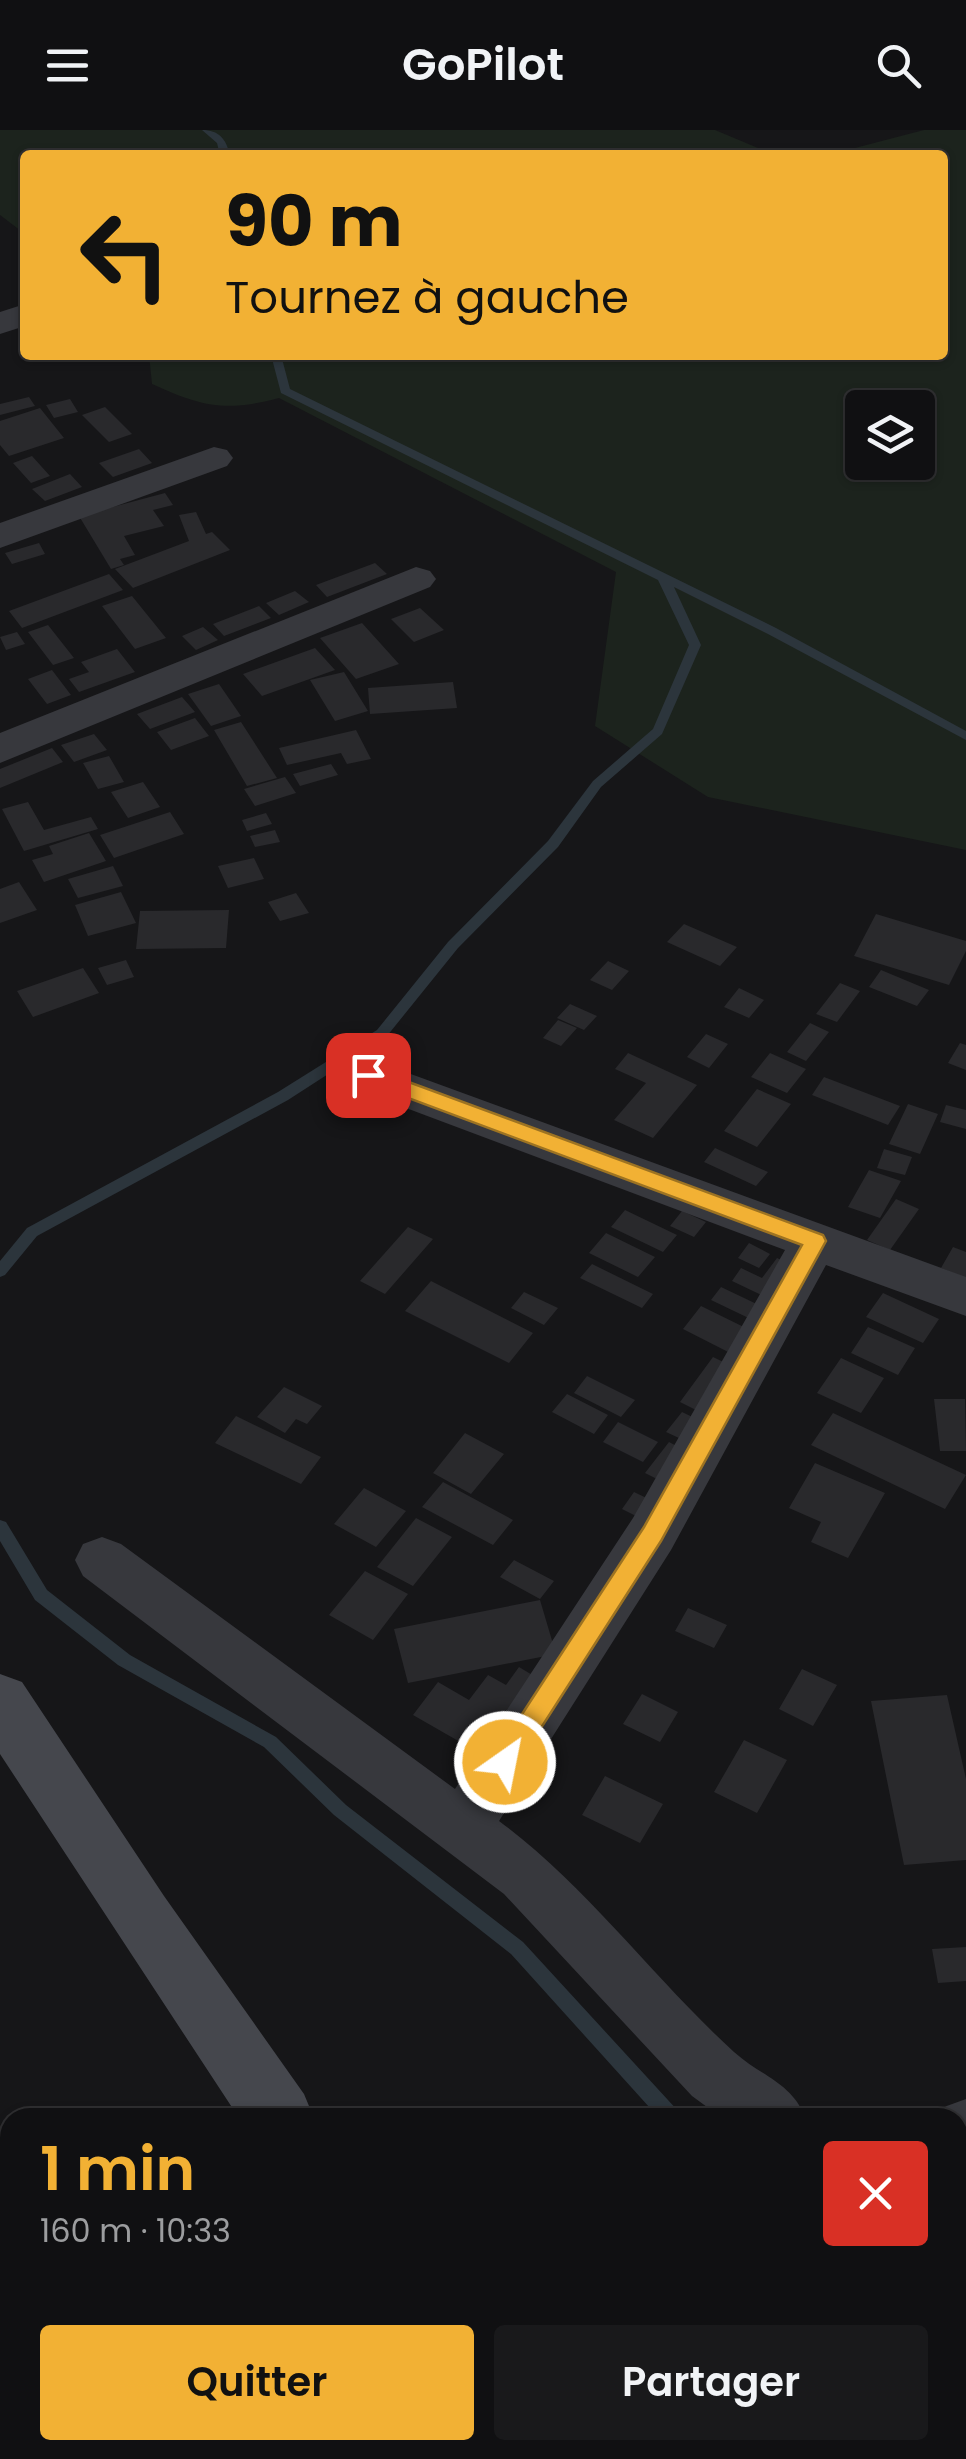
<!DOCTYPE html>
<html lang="fr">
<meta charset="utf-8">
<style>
body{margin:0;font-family:Poppins,sans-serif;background:#19191b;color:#f1f3f6;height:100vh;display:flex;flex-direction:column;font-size:38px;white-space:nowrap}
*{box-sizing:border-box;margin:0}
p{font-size:32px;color:#9c9d9f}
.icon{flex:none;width:55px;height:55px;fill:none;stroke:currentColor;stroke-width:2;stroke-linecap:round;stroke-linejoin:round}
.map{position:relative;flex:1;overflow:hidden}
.side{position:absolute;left:0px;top:1978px;width:968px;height:352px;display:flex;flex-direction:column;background:#101012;border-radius:30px 30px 0 0;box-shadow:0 2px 8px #0004,0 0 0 2px #303032}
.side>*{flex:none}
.banner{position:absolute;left:20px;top:20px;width:928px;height:210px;border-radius:10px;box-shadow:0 2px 8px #0004,0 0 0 2px #303032;background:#f2b134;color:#111;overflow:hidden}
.fabs{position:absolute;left:845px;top:260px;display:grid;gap:20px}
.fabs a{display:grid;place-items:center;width:90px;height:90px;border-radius:10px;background:#101012;box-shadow:0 2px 8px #0004,0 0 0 2px #303032;font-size:50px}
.pin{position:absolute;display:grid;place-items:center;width:85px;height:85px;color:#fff;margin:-42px;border-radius:20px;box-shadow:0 5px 15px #0006}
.me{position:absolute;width:110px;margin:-55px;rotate:33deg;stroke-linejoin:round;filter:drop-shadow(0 0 8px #0008)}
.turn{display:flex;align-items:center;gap:35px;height:210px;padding:0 40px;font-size:45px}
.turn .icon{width:130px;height:130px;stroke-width:2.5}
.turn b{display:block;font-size:70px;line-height:85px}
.round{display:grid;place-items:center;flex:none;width:105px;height:105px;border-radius:10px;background:#19191b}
.summary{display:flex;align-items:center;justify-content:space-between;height:170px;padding:0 40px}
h1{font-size:60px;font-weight:600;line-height:75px;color:#f2b134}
.action{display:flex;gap:20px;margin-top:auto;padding:20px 40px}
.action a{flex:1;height:115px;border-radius:10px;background:#f2b134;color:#111;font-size:40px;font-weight:600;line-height:115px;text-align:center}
.action a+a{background:#19191b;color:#f1f3f6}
header{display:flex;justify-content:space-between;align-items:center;height:130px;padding:0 40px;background:#101012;font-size:45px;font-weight:600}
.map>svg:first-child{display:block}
</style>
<header><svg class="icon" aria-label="menu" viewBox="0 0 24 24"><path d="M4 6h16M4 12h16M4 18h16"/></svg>GoPilot<svg class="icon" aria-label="search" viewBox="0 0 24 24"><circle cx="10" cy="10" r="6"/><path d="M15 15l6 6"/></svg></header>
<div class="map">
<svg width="966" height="2329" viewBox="0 0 966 2329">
<rect width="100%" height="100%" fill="#161618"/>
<path fill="#1c231d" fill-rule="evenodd" d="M0,0H715L775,25H25V104L0,85Z
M924,0H966V720L708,667L595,596L616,442L279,268C226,282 202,277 152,254L149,225H942V25H828ZM862,278H918V332H862Z"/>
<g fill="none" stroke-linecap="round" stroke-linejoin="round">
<path fill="#2c353c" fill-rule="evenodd" d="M202,0C219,0 226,9 230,25H220L217,13Z
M271,225H281L290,259L776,498L966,601V610L768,504L674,457L701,515L662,604L601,657L558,717L458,818L387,906L288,970L37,1106L5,1145L0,1147V1131L27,1098L278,962L377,900L448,812L548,711L593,651L653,599L689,515L658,450L281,263Z
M0,1390L6,1392L47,1460L130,1525L276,1607L346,1675L523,1812L679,1982L681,1988H659L511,1824L334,1685L264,1617L118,1535L35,1470L0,1411Z
M634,2320H654L653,2329H633Z"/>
</g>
<path fill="#29292c" d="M29,267L35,276L0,285V274Z
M70,269L78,282L54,288L46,275Z
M105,277L132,304L109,312L82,285Z
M40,278L64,308L9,326L0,315V291Z
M139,319L152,333L113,347L99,333Z
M32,326L50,346L31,353L13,333Z
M70,344L82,357L45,371L32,359Z
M165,363L173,375L153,380L164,396L124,406L135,425L120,429L124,435L111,439L79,386Z
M196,382L206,404L212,402L230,420L133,458L115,439L189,411L179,385Z
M39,413L45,424L12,434L5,423Z
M375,433L387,444L327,467L316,455Z
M109,444L123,460L22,498L9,481Z
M295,461L309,472L279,485L266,473Z
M132,466L166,508L135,519L102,476Z
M259,476L271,488L224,506L213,494Z
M420,478L444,500L414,512L391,489Z
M362,493L399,534L356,549L320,508Z
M48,495L74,528L53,535L28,502Z
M203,497L218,510L196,520L182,506Z
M17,502L25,514L6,520L0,507Z
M315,518L335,540L262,566L243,544Z
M117,519L135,542L79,562L69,549L89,542L81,532Z
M52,540L71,565L47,574L28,549Z
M344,542L368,581L335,591L310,550Z
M453,552L457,578L370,584L368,558Z
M219,554L241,586L211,596L188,564Z
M182,567L195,582L150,599L137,584Z
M195,588L209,606L171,620L157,602Z
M241,592L277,648L247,656L214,600Z
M356,600L371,629L347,634L341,623L287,635L279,618Z
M94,604L107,620L74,632L61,615Z
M52,618L63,632L0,658V639Z
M109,626L124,652L98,659L83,633Z
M331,634L338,645L300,656L293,644Z
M285,647L296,663L255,676L244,659Z
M143,652L160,677L128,688L111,662Z
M28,672L44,700L91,687L98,699L24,721L2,679Z
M170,682L184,704L114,728L100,705Z
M266,683L272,694L247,701L242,690Z
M275,700L280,712L255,717L250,706Z
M89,703L106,731L44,752L32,730L53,724L49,716Z
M254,728L264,749L228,758L218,736Z
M113,736L123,756L78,768L68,749Z
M19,752L37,780L0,793V759Z
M121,762L136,793L88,806L75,775Z
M296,763L309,783L280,791L268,772Z
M229,780L226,818L136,819L140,781Z
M876,784L966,811V821L949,855L854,826Z
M684,794L737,817L720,836L667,812Z
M126,830L134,847L107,855L98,838Z
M608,831L629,841L612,860L590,850Z
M83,838L99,863L33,887L17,861Z
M881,840L929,860L917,876L869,857Z
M840,853L860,861L837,892L816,884Z
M739,858L764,870L749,888L724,877Z
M570,874L597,886L584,900L557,888Z
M558,890L577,898L561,916L543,908Z
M810,893L829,902L806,931L787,922Z
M706,904L728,914L709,938L687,927Z
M960,913L966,915V940L948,933Z
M628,923L697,955L653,1008L614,990L646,953L615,939Z
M770,923L806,939L787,963L751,947Z
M824,947L900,976L888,995L812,965Z
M757,959L791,974L757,1017L724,1001Z
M908,974L938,984L920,1024L889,1014Z
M946,975L966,980V999L940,992Z
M715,1018L768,1042L756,1056L704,1032Z
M884,1019L912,1027L905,1045L877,1038Z
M869,1040L901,1051L880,1088L848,1077Z
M896,1069L919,1079L890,1120L867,1110Z
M625,1080L677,1105L663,1122L611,1097Z
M682,1081L706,1092L694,1107L670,1096Z
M408,1097L433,1109L385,1164L360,1151Z
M606,1103L655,1127L638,1147L589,1123Z
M749,1113L770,1124L759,1138L738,1128Z
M953,1117L966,1122V1148L941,1138Z
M777,1128L798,1138L774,1171L732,1151L741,1138L762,1148Z
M592,1134L653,1164L642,1178L580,1148Z
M431,1151L533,1203L509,1233L405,1181Z
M721,1157L769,1180L759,1193L711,1170Z
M524,1162L558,1178L544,1195L511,1178Z
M883,1163L939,1189L923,1213L866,1187Z
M701,1176L754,1202L736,1226L683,1199Z
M868,1197L915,1218L898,1245L851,1223Z
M713,1227L742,1241L708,1286L680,1272Z
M841,1228L884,1248L861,1283L817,1263Z
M587,1246L635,1270L621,1287L574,1263Z
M284,1257L322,1276L307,1294L296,1289L285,1303L257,1287Z
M567,1264L608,1285L594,1304L552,1282Z
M934,1269H965L966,1321H940Z
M682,1282L709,1295L694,1315L666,1302Z
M833,1283L966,1345L945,1379L811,1315Z
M236,1286L321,1327L301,1354L215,1313Z
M618,1292L658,1312L643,1332L603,1312Z
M465,1303L504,1324L471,1364L433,1343Z
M669,1312L692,1324L669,1355L645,1343Z
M815,1333L885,1363L848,1428L811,1412L821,1392L789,1378Z
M443,1352L513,1390L493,1415L422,1377Z
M364,1358L406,1381L376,1417L334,1394Z
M634,1362L661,1375L648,1392L622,1379Z
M416,1388L452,1407L413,1456L377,1437Z
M514,1430L554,1451L540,1469L500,1447Z
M365,1441L408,1464L373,1510L329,1485Z
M540,1470L556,1524L408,1553L394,1499Z
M688,1478L727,1495L714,1518L675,1501Z
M519,1537L544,1552L488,1628L413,1585L438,1552L469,1570L488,1545L506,1555Z
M802,1539L837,1555L813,1596L779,1579Z
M642,1564L678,1582L660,1612L623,1594Z
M947,1565L966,1649V1730L904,1735L871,1571Z
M744,1610L787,1630L757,1683L714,1662Z
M605,1646L663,1674L640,1713L582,1685Z
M966,1817V1851L938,1853L932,1819Z
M966,2087V2145L958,2146V2089Z"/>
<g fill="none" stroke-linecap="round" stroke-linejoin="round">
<path fill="#37383d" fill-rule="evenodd" d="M25,174V196L0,204V182Z
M214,317L227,320L233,328L227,336L0,418V393Z
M416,437L430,441L436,449L430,457L0,633V603Z
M367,928L966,1147V1186L826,1135L671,1420L499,1691C588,1757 653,1848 734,1922C762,1947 790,1951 806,1988H722L692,1966L504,1764L83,1446L75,1430L83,1414L102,1407L121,1414L455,1659L633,1388L785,1120L350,957L344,945L350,933Z
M966,1969V2031L958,2034V1988H934L944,1977Z
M827,2320H895V2329H827Z"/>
<path fill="#45474d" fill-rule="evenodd" d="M0,1544L22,1552L164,1766L304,1964L314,1988H239L0,1624Z
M429,2320H503L507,2329H433Z"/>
</g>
<path fill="#f2b134" stroke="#9d7322" stroke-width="2.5" d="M368,937L823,1105L826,1111L661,1411L514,1640L505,1644L496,1640L492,1632L496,1624L644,1397L802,1115L360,950L357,945Z"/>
</svg>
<div class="fabs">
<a><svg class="icon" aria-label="layers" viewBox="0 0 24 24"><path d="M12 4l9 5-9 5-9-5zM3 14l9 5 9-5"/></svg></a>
</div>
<div class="pin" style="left:368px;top:945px;background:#d93025"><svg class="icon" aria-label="arrive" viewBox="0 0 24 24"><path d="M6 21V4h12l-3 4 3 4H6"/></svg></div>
<svg class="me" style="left:505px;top:1632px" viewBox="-20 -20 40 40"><circle r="17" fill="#f2b134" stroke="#fff" stroke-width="3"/><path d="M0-11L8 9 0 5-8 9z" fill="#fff"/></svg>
<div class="banner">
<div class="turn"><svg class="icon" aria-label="left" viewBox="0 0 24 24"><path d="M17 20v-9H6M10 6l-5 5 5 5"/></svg><div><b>90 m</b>Tournez à gauche</div></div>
</div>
<section class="side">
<div class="summary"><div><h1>1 min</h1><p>160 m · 10:33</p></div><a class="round" style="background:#d93025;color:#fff"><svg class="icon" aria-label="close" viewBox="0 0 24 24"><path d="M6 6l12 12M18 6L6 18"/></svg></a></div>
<div class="action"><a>Quitter</a><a>Partager</a></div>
</section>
</div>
